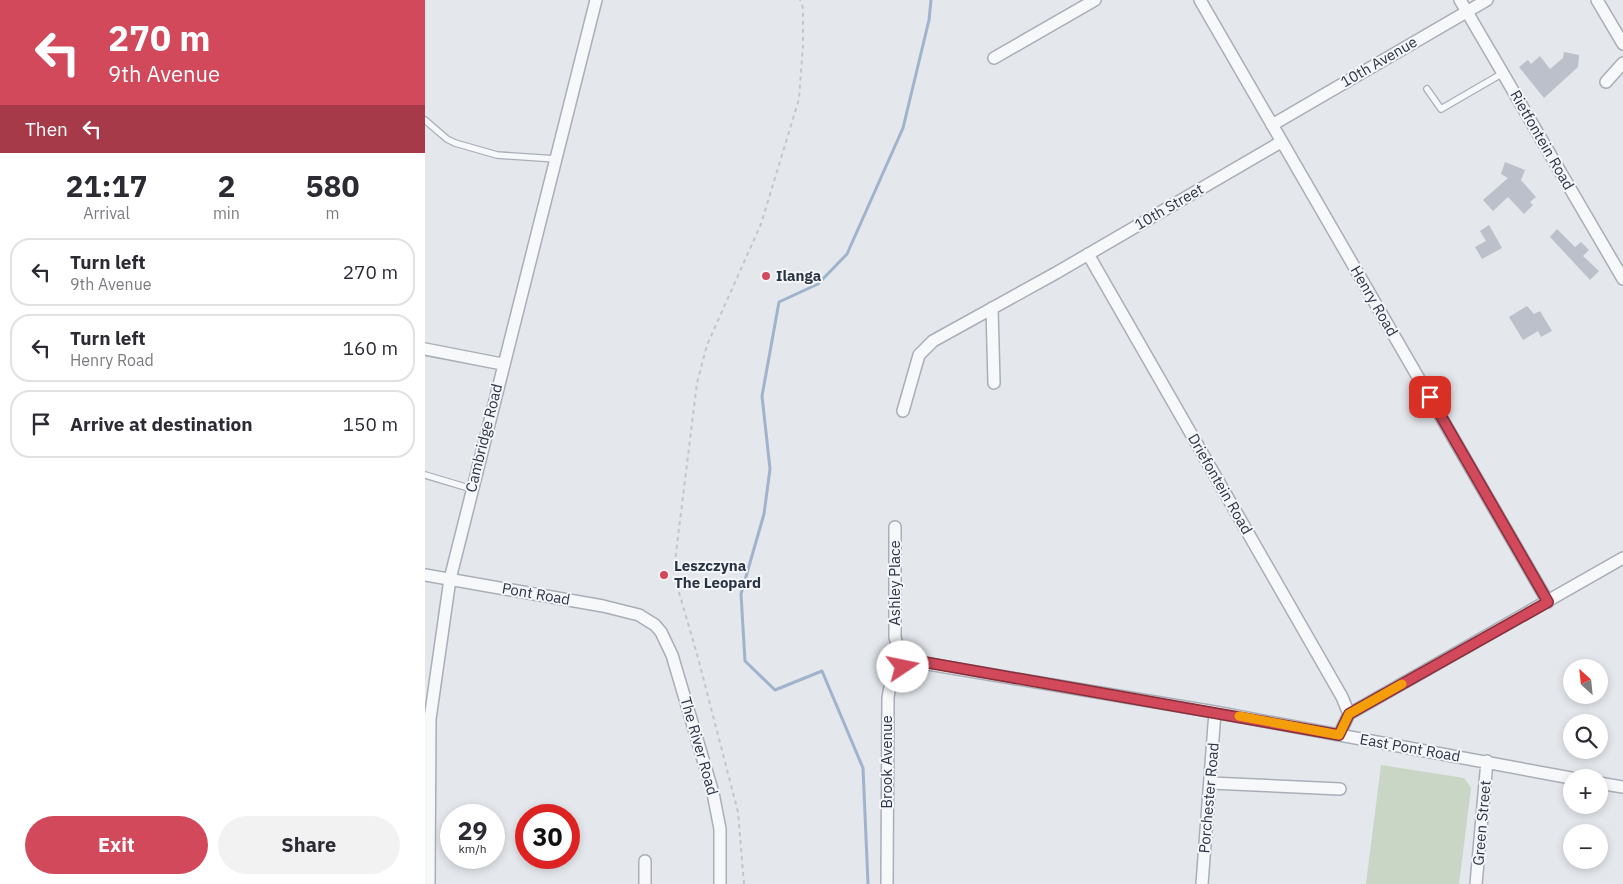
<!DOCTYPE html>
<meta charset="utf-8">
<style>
body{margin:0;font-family:"IBM Plex Sans",sans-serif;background:#f2f2f3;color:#2b2b33;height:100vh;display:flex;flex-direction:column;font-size:19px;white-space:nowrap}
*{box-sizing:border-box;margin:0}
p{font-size:16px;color:#7c7c81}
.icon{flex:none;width:28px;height:28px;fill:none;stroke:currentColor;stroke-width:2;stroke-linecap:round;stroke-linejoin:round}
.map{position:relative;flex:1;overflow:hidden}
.details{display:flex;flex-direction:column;background:#fff;width:425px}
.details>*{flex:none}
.hud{background:#d1495b;color:#fff;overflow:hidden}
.needle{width:32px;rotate:333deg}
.tools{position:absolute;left:1138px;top:659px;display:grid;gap:10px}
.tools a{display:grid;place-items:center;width:45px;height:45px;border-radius:50%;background:#fff;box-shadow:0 2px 8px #0003;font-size:25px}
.speed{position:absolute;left:15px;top:804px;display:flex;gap:10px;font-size:25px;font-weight:700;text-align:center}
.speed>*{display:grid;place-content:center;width:65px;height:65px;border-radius:50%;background:#fff;box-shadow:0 2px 8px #0003;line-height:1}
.speed small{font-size:12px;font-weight:400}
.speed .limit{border:8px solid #d22;background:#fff;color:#111}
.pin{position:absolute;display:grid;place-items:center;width:42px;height:42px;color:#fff;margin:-21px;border-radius:10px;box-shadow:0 2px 8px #0006}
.me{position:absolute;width:55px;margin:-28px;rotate:79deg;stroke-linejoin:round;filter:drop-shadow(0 0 4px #0008)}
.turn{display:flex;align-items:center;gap:18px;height:105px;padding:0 25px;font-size:22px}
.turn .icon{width:65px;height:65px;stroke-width:2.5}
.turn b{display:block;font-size:35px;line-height:42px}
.then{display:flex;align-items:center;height:48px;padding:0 25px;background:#0003;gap:10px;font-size:19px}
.eta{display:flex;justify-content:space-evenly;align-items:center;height:85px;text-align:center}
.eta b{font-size:30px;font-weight:700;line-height:35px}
.cta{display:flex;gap:10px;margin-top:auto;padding:10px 25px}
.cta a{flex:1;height:58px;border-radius:30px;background:#d1495b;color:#fff;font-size:20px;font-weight:700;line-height:58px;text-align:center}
.cta a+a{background:#f2f2f3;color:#2b2b33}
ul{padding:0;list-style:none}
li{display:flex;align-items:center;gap:15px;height:68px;margin:0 10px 8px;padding:0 15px;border:2px solid #e1e1e2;border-radius:20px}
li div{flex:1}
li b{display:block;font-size:19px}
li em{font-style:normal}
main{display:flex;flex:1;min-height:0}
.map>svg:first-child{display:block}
</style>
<main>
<section class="details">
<div class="hud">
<div class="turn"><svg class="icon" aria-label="left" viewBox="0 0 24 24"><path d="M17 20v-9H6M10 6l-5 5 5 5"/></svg><div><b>270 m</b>9th Avenue</div></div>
<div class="then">Then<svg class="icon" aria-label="left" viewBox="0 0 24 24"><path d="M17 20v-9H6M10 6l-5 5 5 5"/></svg></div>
</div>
<div class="eta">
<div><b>21:17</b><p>Arrival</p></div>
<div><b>2</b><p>min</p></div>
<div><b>580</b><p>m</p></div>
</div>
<ul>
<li><svg class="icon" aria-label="left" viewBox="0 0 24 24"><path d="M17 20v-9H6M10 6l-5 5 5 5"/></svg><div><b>Turn left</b><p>9th Avenue</p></div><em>270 m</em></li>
<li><svg class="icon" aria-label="left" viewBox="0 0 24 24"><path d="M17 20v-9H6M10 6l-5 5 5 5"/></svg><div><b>Turn left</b><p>Henry Road</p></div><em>160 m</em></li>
<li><svg class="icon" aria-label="arrive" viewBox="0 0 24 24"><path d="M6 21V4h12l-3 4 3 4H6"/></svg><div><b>Arrive at destination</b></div><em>150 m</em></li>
</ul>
<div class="cta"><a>Exit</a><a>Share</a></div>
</section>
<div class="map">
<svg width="1198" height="884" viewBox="0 0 1198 884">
<rect width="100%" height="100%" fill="#e4e7ec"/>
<path fill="#c9d6c5" d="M956,765L1039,778L1046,788L1034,884H941Z"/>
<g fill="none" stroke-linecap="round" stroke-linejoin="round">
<path stroke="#9fb4cc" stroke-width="3" d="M443,884L438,768L397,671L350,690L320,661L316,594L339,514L345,469L337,396L354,302L393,284L422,254L478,128L504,20L506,0"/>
</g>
<path fill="#bbc0ca" d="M1139,52L1154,55L1153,67L1119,98L1094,67L1103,60L1106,64L1115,56L1125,69L1138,58Z
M1080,162L1100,170L1096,180L1111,197L1105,202L1108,205L1099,214L1083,197L1068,211L1058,200L1083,178L1076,174Z
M1064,225L1077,248L1057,259L1050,247L1061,241L1055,231Z
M1132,229L1150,247L1156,242L1164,250L1158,256L1174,271L1165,280L1125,237Z
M1102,306L1109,314L1115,311L1127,331L1116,337L1113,331L1098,340L1084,317Z"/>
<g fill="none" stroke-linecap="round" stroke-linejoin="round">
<g stroke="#a9aeb7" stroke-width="8">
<path id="service" d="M1002,89L1016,109L1078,73
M0,120L22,139L30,143L72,155L131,159
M0,475L47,489"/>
</g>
<g stroke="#a9aeb7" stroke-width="14">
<path id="minor" d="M775,0L1123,602
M1035,0L1198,279
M1172,0L1198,44
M569,58L670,0
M1181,82L1198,63
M847,125L1062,0
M663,254L917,697L924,714
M567,308L569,383
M0,349L77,364
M478,411L494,355L508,341L631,273L856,142
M470,527V637L478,667
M0,575L178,606L214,615L230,625L236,632L247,655L288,793L295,829V884
M914,735L924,714L1198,558
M786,783L915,789
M1174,783L1198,787
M220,861V884
M4,884L5,719L25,579L171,0
M462,884L463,698C465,680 473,666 491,662L790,712L1146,778
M777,884L790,712
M1051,884L1062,761"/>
</g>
<path stroke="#c2c5cb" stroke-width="2" stroke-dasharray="4 4" stroke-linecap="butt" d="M319,884L313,812L272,654L250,579L249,569L272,383L282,345L336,224L374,99L378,45V8L375,0"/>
<use href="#service" stroke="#f7f8fa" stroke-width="5.5"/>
<use href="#minor" stroke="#f7f8fa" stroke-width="11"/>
</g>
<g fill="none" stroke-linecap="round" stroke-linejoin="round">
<g stroke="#882f3b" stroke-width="12">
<path id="route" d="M478,667L484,664L499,662L914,735L924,714L1123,602L1005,397"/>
</g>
<use href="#route" stroke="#d1495b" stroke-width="9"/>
<path stroke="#f59e0b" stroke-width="9" d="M814,716L914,735L924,714L977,684"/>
</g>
<g fill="#d1495b" stroke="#f4f6f9" stroke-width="2">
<circle cx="341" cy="276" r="5"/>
<circle cx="239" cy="575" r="5"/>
</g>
<g text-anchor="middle" stroke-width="4" stroke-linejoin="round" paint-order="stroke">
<g font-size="15" fill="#2b3445" stroke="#f4f6f9">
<text transform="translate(954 62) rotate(-30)" y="5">10th Avenue</text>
<text transform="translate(1117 140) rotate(60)" y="5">Rietfontein Road</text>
<text transform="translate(744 207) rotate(-30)" y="5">10th Street</text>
<text transform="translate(949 301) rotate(60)" y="5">Henry Road</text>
<text transform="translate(59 438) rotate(-76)" y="5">Cambridge Road</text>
<text transform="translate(795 484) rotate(60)" y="5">Driefontein Road</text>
<text transform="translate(470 583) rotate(-90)" y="5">Ashley Place</text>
<text transform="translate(111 594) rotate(10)" y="5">Pont Road</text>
<text transform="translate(274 746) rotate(74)" y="5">The River Road</text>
<text transform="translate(985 748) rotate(10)" y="5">East Pont Road</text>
<text transform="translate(462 762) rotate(-90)" y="5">Brook Avenue</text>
<text transform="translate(784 798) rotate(-85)" y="5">Porchester Road</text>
<text transform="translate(1057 823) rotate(-85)" y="5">Green Street</text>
</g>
<g font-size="15" font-weight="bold" fill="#2b3445" stroke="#f4f6f9" text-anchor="start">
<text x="351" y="281">Ilanga</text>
<text x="249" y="571">Leszczyna<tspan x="249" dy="17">The Leopard</tspan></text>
</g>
</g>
</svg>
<div class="tools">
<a><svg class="needle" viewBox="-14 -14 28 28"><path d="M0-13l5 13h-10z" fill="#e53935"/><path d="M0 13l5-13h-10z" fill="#7c7c81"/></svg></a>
<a><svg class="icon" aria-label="search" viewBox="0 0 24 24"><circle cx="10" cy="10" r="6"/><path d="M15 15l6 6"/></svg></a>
<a>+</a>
<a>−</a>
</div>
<div class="speed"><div>29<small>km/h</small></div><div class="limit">30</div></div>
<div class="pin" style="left:1005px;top:397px;background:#d93025"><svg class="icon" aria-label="arrive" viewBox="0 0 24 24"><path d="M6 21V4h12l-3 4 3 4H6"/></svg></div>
<svg class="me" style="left:478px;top:667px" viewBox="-20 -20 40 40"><circle r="19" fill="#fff"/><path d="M0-13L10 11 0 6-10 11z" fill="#d1495b"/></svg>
</div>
</main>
